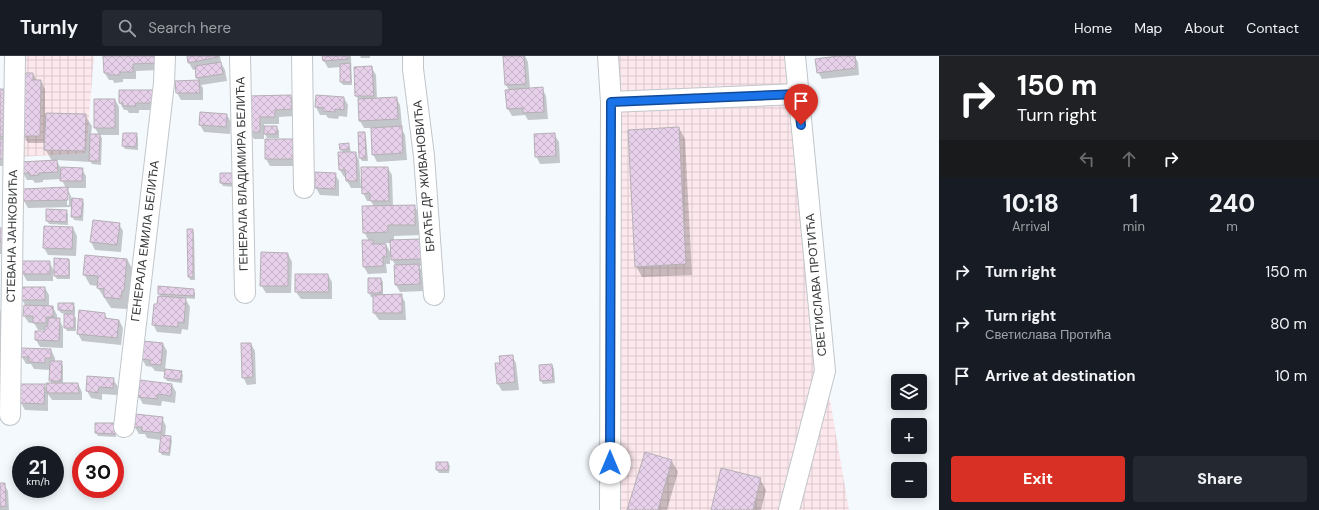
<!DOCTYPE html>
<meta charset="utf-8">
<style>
body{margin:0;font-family:"DM Sans",sans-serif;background:#242831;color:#f1f3f6;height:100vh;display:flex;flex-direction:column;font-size:15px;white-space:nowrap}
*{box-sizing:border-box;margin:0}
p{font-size:13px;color:#9ea1a6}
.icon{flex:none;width:22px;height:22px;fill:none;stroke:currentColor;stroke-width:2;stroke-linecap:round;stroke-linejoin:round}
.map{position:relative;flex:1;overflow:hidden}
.drawer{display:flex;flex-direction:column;background:#171b24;width:380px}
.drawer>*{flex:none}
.guide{background:#202124;color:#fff;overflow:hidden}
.tools{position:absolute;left:891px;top:318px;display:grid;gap:8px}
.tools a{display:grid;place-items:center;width:36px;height:36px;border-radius:4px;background:#171b24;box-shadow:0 2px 10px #0003;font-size:20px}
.speed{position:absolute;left:12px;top:390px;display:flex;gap:8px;font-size:20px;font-weight:700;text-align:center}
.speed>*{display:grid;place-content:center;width:52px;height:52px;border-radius:50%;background:#171b24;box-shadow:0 2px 10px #0003;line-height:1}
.speed small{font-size:10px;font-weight:400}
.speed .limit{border:6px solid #d22;background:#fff;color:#111}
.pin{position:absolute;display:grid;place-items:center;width:34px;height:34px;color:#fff;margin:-41px -17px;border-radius:50% 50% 50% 0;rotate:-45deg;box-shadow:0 0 4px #0007}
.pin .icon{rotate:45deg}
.me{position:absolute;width:44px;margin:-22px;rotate:0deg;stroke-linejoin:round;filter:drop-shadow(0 0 3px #0008)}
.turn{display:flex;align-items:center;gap:14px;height:84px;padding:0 12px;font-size:18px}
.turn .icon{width:52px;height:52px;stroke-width:2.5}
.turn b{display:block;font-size:28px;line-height:34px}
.lanes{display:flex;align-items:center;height:38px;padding:0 12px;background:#0003;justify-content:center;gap:20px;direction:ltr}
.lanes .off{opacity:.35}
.eta{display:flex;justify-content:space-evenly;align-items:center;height:68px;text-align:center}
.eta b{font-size:24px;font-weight:800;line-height:28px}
.cta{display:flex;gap:8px;margin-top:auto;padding:8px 12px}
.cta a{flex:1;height:46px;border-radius:4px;background:#d93025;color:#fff;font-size:16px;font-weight:800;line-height:46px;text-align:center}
.cta a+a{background:#242831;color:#f1f3f6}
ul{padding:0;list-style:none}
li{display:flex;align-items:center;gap:12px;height:52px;padding:0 12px}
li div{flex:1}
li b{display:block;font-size:15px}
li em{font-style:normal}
header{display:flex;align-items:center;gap:24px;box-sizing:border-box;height:56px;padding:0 20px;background:#171b24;border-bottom:1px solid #363941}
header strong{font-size:19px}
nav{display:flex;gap:22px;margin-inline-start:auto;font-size:14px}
.search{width:280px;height:36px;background:#242831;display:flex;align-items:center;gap:10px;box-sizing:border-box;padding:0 14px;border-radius:4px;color:#9ea1a6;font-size:15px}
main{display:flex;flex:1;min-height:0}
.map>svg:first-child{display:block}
</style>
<header>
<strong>Turnly</strong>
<div class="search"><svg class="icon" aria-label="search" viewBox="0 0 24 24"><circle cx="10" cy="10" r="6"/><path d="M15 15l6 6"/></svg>Search here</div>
<nav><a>Home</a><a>Map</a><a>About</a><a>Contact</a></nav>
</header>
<main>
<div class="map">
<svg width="939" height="454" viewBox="0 0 939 454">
<defs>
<pattern id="industrial-grid" width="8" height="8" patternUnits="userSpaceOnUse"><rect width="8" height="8" fill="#fde8ed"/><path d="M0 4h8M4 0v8" fill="none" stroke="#d9c8cc"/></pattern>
<pattern id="building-cross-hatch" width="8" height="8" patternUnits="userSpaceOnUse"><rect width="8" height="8" fill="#e7d0ea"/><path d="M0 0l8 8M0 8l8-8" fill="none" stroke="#c7b3c9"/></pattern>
</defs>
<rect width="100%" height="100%" fill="#f4f9fe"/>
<path fill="url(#industrial-grid)" d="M27,0H94L86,97L18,101L22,13Z
M608,0H795L825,315L849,454H610Z"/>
<path fill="#0003" fill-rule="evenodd" d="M104,0H157L159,14L136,15V23H123V26L114,27L113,24H109L104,16Z
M188,0H220L221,7L225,14L227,25L201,29L203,32V44H181L177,37L176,26L199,25L197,22L196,13L193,14L189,7Z
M323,0H351L352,29H343L341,26V11L328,12L324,5Z
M360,0H370V2H361Z
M504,0H525L528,6L530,33L542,32L546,40L548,63L528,64L525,59L512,60L508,53L509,34L506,29Z
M847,0H854L858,6L859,19L822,23L818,16Z
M355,12H372L376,19L377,43L396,42L400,49L402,70H400L405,79L407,104L377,106L373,98L372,72H364L360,65L359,44L356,40Z
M33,18L37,25H41L45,33V58L85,59L92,70L91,79H99L95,72L115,44L119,51V79H100L102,82L101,109L92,108L91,106L56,104L61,112L82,113L86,120V132H67L71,140L72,143L82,144L84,147L83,165L74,164L72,160V151L28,152L24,145L23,133L66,132L61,123L43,124V126L35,127L33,124H27L23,117L52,105L45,93L46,87H28L24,80ZM67,139H69V149H67Z
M0,34H4L8,41L7,110H0Z
M120,35L157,42V54H139V57H129L127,54H124L120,47Z
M249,40H291L295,47V60L279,61V68H264V71H277L279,75V82H267L264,76V83H254L250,76Z
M317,40L344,42L348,49L347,61L339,60L338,63L328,62L326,59H320L316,51Z
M227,59L231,66L230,78L204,76L200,69Z
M679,72L685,83L692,219L642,221L636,210Z
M364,77L366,81L368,105H362L360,102Z
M136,78L138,82V94L125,93L123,90Z
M554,78L559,86L560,107L540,108L536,100Z
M266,84H292L296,91V110H270L266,103Z
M348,88L350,92L351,97H355L359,104L361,131H363L388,112L392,119L393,150H414L421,160V179L394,180V184H420L425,210H419L423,216L424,235L400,236L396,229L395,210H396L390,200V208H386L387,217L368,218L364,211L369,185L364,176L374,151L371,145H367L363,137V132H351L347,125V121H344L340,114L343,97L341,93ZM385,187H391L392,199Z
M335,118L339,125V140L320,139L316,132Z
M235,122L234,131L223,130L221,127Z
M66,155L68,158V169L49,168L47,165Z
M94,165L119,168L123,175L121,196L95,194L91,186Z
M73,172L77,180L76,200L48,199L44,192Z
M0,173L9,193L3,198H0Z
M192,174L194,177L195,224H190L189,220Z
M288,198L292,206L291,237H266L261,229Z
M127,203L133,214L130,246L128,245L127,253L111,252L98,232V230L90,229L84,218Z
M69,204L70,207V223H57L53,217V225H27L23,218V206H49L55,216Z
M328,219L332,226V243H301L296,236Z
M369,223H381L383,226V240L401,239L405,246L406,264H379L374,257V241H371L369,237Z
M45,232L49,239V251H53L57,259V263H59L63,271V292L40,291L36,284V276H46V274H38L34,267H29L24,260L26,250L22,244Z
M193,234L195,237V243L185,242L190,251L188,274L182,273L181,278L157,276L153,268L161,241L159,237Z
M59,248H73L75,251V258H73L76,262V275H67L65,271V258L61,257L59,254Z
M0,254L3,259V280H0Z
M104,258L108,263L119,264L123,272L121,289L82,285L78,278Z
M163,288L167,295L165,314L181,316L183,319L182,327L167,325L165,321L166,316L155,315L152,311L146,310L142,303Z
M251,288L255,295L256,328L247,329L243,321Z
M51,294L55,302V306H61L63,310V328H78L82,336V344H52L48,338V355L25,354L21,347V329H44L48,336L52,328L50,324V314L34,313L31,308H26L22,301Z
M512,300L516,307L519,334L502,335L498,328L501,308Z
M552,309L554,313L555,327L543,328L541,325Z
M113,323L118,331L117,339L102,338V344L91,342L87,335Z
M172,329L176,336L175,347L162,345L161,350L143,348L139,341Z
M162,362L166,370L165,380L170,381L172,384L170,400L162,399L160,396L161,384L147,382L145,378H139L134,370Z
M116,371V381L98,380L96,377Z
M645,397L672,405L678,416L667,454H628Z
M448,407L450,410L449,417H439L437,414Z
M760,423L766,434L761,454H712Z
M0,428H4L8,435L9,454H0Z"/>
<path fill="url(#building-cross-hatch)" stroke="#b5b0b5" d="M103,0H155L156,7L133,8V16H120V19H109V17H104Z
M187,0H218V1L188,7Z
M322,0H348V3L323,5Z
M503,0H524L526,28L505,29Z
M838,0H855L856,12L817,17L815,3Z
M221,6L223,18L196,22L195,10Z
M350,7L351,26H340V8Z
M372,10L374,40H355L354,11Z
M25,17H33V24H41L40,80H23Z
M199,24L200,37H176L175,25Z
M543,31L544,56L523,57V52L507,53L505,34Z
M0,33H4L3,81L0,80Z
M119,34H153V47H135L136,50H123V47H119Z
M291,39L292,53L275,54V61H260V76H249L248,40Z
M316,39L344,41V54L335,53V56L323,55V52L315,51Z
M397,41L398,63L359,65L358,43Z
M94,43H115V72H94Z
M200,56L227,58L226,71L199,69Z
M46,57L86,58L85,95L44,94Z
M264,70H277V78H264Z
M402,70L403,97L372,99L371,72Z
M679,71L686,208L635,211L628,74Z
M358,76H365L366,102H359Z
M123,77H137L136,91L122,90Z
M555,77L556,100L535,101L534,78Z
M90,78H100L99,105H89Z
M0,83H3V103H0Z
M265,83H293V103H265Z
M349,87V93L340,94L339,88Z
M338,96H356L357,125H346L345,114H339Z
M57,104L58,116L39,117V119L30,120V117H22L21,106Z
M61,111L83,112L82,125H60Z
M361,111H388L389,145H370V137L362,138Z
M315,116L336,117L335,133L315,132Z
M220,117H233V128L220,127Z
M68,131V144L23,145L22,133Z
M72,142L83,143L81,161H71Z
M415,149V169H388V176L363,177L362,150Z
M46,153L67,154L66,166L46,165Z
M93,164L120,167L117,189L90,186Z
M44,170L73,171L72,193L43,192Z
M0,172H4L5,186H0Z
M187,173H193V221H188Z
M421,183V203L391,204L390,184Z
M362,184H373V188H386L387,201H383V210L363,211Z
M261,196L288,197V230H260Z
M85,199L127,203L124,235H122L121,243L104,241V233L97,232L98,220L83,219Z
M54,202L69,203V220H54Z
M22,205H50V218H22Z
M419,208L420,228L395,229L394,209Z
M295,218H328L329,236H295Z
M368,222H381L382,237H368Z
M158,230L194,233V240L158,238Z
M21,231H45V244H21Z
M402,238V257H373V239Z
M158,240L186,242L184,267L178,266V271L152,269L154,248H157Z
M58,247H74L73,255L58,254Z
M24,249L53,250V261H46V267H33V260H23Z
M79,254L105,257V262L119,264L117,282L77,278Z
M64,258H74V272H64Z
M48,262H60L59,285L35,284V275H45V270H48Z
M143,285L163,287L161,309L150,308V304L141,303Z
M241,287H251L253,321L242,322Z
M21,292L51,293V302H45V307L29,306V301H21Z
M513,299L515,326L497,328L495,307H500L499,300Z
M50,305H62L61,325H49Z
M552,308L553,324L540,325L539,309Z
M165,313L182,315L180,324L164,322Z
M87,320L114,322L113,332L99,331L98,337L86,335Z
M140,324L172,328L171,340L158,338L157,343L138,341Z
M46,327H78L79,337H47Z
M20,328H45L44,348L20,347Z
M135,358L163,361L161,377L142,375V371H133Z
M95,367H115V378L95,377Z
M161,379L171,380L169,397L159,396Z
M645,396L672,404L658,454H627Z
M436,406H448V414H436Z
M721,412L761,422L753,454H711Z
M0,427H5L6,450L0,451Z"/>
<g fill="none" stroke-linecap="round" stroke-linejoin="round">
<g stroke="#c1c6ca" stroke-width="22">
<path id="minor" d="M240,0L245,237
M302,0L304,132
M413,0V13L424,100L434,239
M608,0L611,46L610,454
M611,46L798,38
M10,359L15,0
M124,371L164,27L165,0
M789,454L825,315L795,0"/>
</g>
<use href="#minor" stroke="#fff" stroke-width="20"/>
</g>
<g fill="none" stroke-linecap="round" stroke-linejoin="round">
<g stroke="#114b97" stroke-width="10">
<path id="route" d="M610,407L611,46L798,38L801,69"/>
</g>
<use href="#route" stroke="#1a73e8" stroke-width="7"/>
</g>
<g text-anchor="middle" stroke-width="3" stroke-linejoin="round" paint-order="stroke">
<g font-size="12" fill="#353739" stroke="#fff">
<text transform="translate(242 118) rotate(-91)" y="4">ГЕНЕРАЛА ВЛАДИМИРА БЕЛИЋА</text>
<text transform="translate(424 120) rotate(-95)" y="4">БРАЋЕ ДР ЖИВАНОВИЋА</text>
<text transform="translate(12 180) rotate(-89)" y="4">СТЕВАНА ЈАНКОВИЋА</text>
<text transform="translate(145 185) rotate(-83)" y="4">ГЕНЕРАЛА ЕМИЛА БЕЛИЋА</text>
<text transform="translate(816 229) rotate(-95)" y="4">СВЕТИСЛАВА ПРОТИЋА</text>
</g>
</g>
</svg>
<div class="tools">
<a><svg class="icon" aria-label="layers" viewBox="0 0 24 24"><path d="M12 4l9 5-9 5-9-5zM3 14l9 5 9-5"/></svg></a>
<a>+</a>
<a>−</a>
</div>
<div class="speed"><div>21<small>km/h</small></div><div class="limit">30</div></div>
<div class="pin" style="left:801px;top:69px;background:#d93025"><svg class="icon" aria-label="arrive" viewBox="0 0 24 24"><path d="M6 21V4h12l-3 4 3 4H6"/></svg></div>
<svg class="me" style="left:610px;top:407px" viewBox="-20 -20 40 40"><circle r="19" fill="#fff"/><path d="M0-13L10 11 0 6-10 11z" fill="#1a73e8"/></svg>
</div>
<section class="drawer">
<div class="guide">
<div class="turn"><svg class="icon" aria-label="right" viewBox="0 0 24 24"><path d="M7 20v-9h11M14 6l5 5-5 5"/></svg><div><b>150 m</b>Turn right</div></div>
<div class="lanes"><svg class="icon off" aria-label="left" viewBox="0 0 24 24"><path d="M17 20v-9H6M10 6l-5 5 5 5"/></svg><svg class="icon off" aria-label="ahead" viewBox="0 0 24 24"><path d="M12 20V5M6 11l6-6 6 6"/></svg><svg class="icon" aria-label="right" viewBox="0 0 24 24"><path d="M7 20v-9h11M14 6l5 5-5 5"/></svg></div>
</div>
<div class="eta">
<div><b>10:18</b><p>Arrival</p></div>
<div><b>1</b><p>min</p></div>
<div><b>240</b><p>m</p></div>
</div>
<ul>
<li><svg class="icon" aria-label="right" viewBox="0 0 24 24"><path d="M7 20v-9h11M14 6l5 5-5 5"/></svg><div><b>Turn right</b></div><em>150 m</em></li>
<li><svg class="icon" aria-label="right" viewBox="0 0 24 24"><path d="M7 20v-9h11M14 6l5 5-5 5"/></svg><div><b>Turn right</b><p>Светислава Протића</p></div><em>80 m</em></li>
<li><svg class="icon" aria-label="arrive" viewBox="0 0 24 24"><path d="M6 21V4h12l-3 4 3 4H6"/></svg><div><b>Arrive at destination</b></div><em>10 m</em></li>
</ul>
<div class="cta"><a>Exit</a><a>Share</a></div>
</section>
</main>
